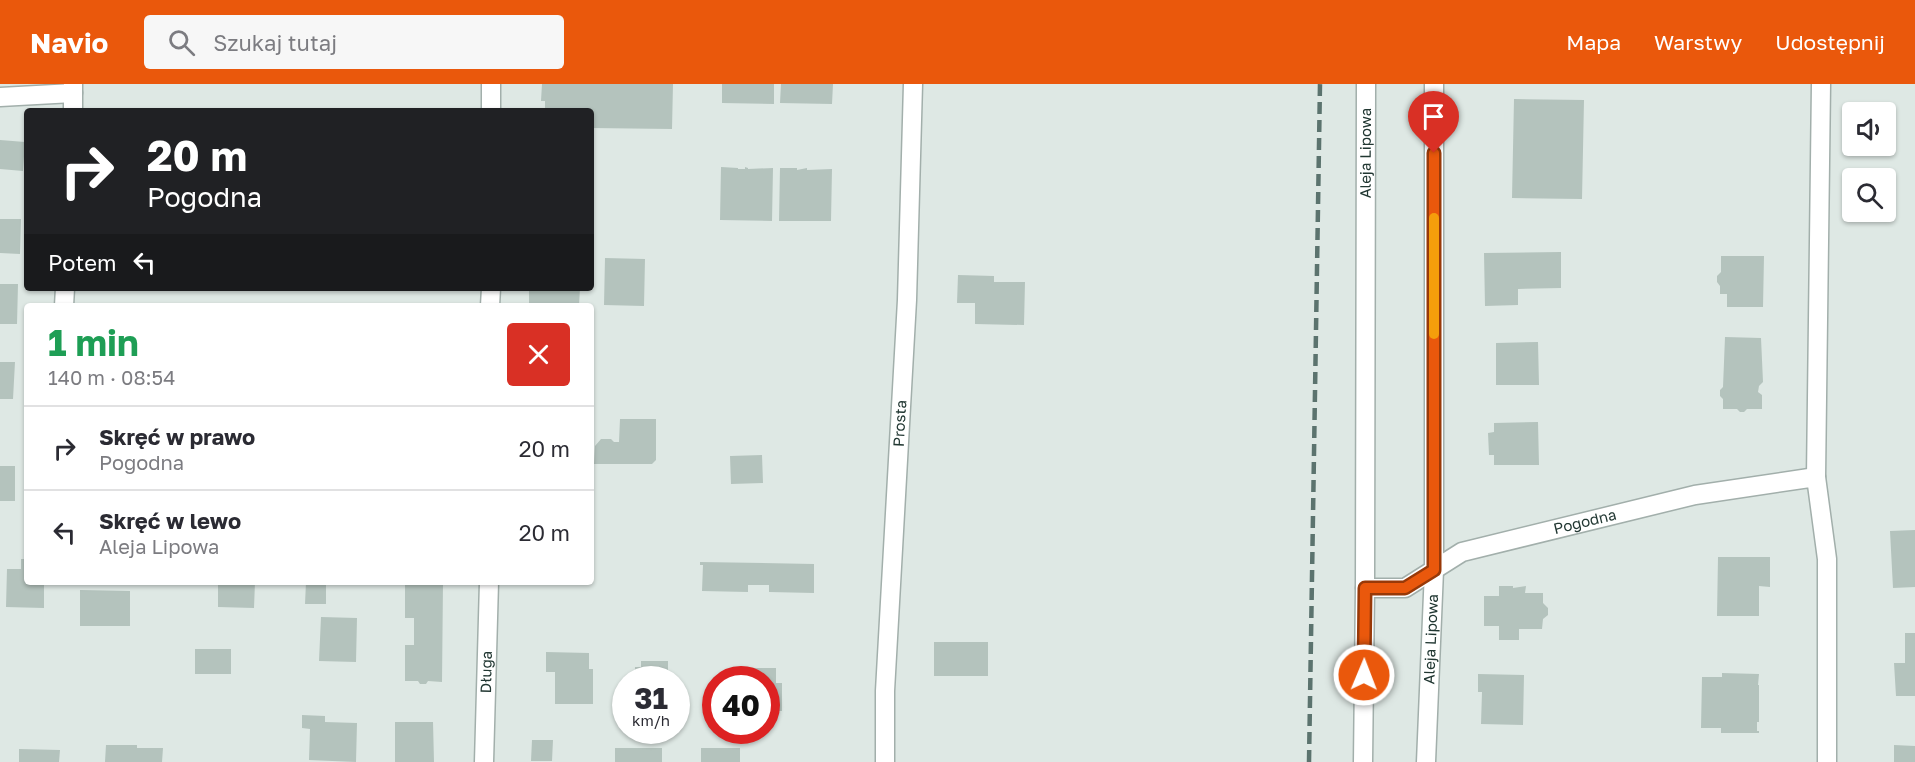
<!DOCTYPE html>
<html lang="pl">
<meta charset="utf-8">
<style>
body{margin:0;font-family:"Golos Text",sans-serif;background:#f7f7f7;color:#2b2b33;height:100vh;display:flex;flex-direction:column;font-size:22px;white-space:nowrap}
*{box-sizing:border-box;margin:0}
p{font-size:20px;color:#7c7c81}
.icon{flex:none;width:33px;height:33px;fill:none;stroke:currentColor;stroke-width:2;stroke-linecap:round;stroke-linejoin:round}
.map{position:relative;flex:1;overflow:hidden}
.drawer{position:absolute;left:24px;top:219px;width:570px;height:282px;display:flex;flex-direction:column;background:#fff;border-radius:6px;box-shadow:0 2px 4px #0004}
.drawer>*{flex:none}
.banner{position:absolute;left:24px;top:24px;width:570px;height:183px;border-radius:6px;box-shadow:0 2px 4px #0004;background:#202124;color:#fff;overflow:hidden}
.buttons{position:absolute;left:1842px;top:18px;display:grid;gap:12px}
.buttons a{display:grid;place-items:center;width:54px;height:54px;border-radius:6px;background:#fff;box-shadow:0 2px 4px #0004;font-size:30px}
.speed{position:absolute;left:612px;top:582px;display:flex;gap:12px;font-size:30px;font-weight:700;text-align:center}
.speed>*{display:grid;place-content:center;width:78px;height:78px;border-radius:50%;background:#fff;box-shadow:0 2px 4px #0004;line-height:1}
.speed small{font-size:15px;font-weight:400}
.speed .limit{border:9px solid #d22;background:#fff;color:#111}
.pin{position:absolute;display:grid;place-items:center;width:51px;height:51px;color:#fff;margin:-62px -26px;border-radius:50% 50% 50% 0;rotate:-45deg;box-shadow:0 0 6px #0007}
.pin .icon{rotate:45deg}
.me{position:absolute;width:66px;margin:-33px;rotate:1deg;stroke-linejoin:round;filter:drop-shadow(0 0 4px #0008)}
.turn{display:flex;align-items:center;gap:21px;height:126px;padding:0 24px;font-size:27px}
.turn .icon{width:78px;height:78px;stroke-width:2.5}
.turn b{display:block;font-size:42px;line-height:51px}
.then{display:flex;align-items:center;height:57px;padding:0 24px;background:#0003;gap:12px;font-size:22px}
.round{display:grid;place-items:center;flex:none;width:63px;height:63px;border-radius:6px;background:#f7f7f7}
.head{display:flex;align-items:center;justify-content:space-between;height:102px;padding:0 24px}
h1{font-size:36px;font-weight:700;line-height:45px;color:#1e9e55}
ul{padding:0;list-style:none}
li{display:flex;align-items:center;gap:18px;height:84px;padding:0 24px;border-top:2px solid #e1e1e2}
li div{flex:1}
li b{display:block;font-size:22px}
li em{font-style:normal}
header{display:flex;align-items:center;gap:36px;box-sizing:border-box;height:84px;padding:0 30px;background:#ea580c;color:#fff}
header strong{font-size:28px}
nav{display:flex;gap:33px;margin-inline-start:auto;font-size:21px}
.search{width:420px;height:54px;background:#f7f7f7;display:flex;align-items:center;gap:15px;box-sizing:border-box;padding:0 21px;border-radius:6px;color:#7c7c81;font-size:22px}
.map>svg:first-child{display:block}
</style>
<header>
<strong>Navio</strong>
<div class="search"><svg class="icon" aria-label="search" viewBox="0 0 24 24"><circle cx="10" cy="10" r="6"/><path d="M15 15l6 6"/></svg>Szukaj tutaj</div>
<nav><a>Mapa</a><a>Warstwy</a><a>Udostępnij</a></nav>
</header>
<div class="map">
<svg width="1915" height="678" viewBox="0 0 1915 678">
<rect width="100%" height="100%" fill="#dee8e4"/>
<path fill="#b4c3bd" d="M542,0H673L672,45L591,44V27H545V17H541Z
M722,0H774V20L722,19Z
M781,0H833L832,20L780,19Z
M1514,15L1584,16L1582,115L1512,114Z
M0,56L25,58L23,87L0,85Z
M721,83L738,84V85H745V83L748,84V85L773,84L772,137L720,136Z
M780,84H797V86L807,84V86L832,85L831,137H779Z
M0,135H21L20,170L0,169Z
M1561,168V204L1518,205V221L1485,222L1484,169Z
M1721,172H1764L1763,223H1727V210H1720V202L1717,198V192L1721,188Z
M605,174L645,175L644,222L604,221Z
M958,191L994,192V198H1025L1024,241L975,240V219H957Z
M0,200H18L17,240H0Z
M529,204H580L579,222H529Z
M1725,253L1761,254L1763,298L1759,302L1758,308L1762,311V325H1747L1744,328H1740L1737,325H1723V315L1720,312V306L1723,303Z
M1538,258L1539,301H1496V259Z
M0,278H15L13,315H0Z
M620,335H656V376L652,380H594L595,362L601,355H611L614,358H619Z
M1538,338L1539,381H1494V371H1489L1488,349L1494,348V339Z
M762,371L763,399L731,400L730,372Z
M0,382H15V417H0Z
M1915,446V503L1893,504L1890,447Z
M1718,473H1770V503L1759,502V532H1717Z
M21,475H27V498H44V524L6,523L7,485H21Z
M700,478L814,480V509L769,508V501H748V508L702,507L703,481H700Z
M218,498H255L254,524L218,523Z
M306,498H326V520H305Z
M405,498H443L442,598L428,597L426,600H420L418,597H405V561H414V534H405Z
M1499,502H1513V504L1526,502L1525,509H1543V519L1548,524V531L1543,535L1542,545H1519V556H1499V542H1484V512H1499Z
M80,506L130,507V542H80Z
M321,533L357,534L356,578L319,577Z
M1905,549H1915V612H1896L1894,579H1905Z
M934,558H988V592H934Z
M195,565H231V590H195Z
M546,568L589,569V585H593V620H555V588H546Z
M641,577H668V596H635V583H641Z
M735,584H776V599H782V627H766V596H735Z
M1722,589L1759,590L1758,601H1759V638H1757V647H1759V649H1721V644H1701L1702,593H1722Z
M1478,590L1524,591L1523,641L1481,640L1482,608H1478Z
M302,631L325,632V638L357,639L356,678L309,676L310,645L302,644Z
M395,638H433L434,678H395Z
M532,656H553L552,677H531Z
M106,661H137V664H163L162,678H105Z
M1894,661L1915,662V678H1894Z
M615,664H662V678H615Z
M701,664H740V678H701Z
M19,665L60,666L59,678H19Z"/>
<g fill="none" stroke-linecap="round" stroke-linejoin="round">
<g stroke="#a2afab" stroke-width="21">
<g id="minor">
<path d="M0,13L73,9"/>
<path d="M73,27V0"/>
<path d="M64,222L65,204"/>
<path d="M1816,393L1821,0"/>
<path id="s1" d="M1365,504H1405L1462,468L1695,411L1816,393L1827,475V678"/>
<path id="s2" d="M885,678V607L907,216L913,0"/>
<path id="s3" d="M1426,678L1434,486V0"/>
</g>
</g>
<g stroke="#a2afab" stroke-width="21">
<g id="tertiary">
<path d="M491,27V0"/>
<path d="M490,222L491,204"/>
<path id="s4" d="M484,678L489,498"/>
<path id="s5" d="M1363,678L1365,504L1366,0"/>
</g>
</g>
<use href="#minor" stroke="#fff" stroke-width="18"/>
<use href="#tertiary" stroke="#fff" stroke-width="18"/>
<path stroke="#5b736e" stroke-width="4.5" stroke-dasharray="12 6" stroke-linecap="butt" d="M1309,678L1320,0"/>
</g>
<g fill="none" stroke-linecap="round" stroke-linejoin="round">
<g stroke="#983908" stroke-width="15">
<path id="route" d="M1364,591L1365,504H1405L1434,486V69"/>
</g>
<use href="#route" stroke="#ea580c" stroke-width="10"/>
<path stroke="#f59e0b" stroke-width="10" d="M1434,250V134"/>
</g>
<g text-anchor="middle" stroke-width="4.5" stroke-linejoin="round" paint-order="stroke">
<g font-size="15" fill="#213732" stroke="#eef5f2">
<text dy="5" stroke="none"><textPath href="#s5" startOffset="609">Aleja Lipowa</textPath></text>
<text dy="5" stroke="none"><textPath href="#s2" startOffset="339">Prosta</textPath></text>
<text dy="5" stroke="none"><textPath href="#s1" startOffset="234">Pogodna</textPath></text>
<text dy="5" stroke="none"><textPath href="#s3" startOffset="123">Aleja Lipowa</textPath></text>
<text dy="5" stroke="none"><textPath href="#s4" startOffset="90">Długa</textPath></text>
</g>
</g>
</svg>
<div class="buttons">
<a><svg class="icon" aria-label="sound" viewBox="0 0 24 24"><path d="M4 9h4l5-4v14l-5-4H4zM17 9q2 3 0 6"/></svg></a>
<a><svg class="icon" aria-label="search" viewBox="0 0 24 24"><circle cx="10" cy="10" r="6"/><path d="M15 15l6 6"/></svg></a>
</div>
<div class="speed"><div>31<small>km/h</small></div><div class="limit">40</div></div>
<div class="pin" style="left:1434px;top:69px;background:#d93025"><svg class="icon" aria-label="arrive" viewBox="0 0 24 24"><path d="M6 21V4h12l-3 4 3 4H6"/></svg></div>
<svg class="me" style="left:1364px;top:591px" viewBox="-20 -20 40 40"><circle r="17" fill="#ea580c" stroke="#fff" stroke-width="3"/><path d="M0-11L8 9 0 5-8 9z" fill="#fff"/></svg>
<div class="banner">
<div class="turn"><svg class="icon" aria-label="right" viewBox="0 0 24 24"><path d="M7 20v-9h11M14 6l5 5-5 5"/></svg><div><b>20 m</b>Pogodna</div></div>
<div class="then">Potem<svg class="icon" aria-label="left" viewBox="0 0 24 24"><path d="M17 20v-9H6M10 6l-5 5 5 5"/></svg></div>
</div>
<section class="drawer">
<div class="head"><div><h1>1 min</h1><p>140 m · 08:54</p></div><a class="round" style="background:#d93025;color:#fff"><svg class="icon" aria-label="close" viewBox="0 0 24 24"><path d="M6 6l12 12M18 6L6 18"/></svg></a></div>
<ul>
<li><svg class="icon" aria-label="right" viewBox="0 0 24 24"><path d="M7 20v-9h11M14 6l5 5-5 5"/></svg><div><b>Skręć w prawo</b><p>Pogodna</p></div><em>20 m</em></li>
<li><svg class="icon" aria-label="left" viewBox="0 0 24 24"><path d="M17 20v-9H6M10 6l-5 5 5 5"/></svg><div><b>Skręć w lewo</b><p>Aleja Lipowa</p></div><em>20 m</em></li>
</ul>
</section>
</div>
